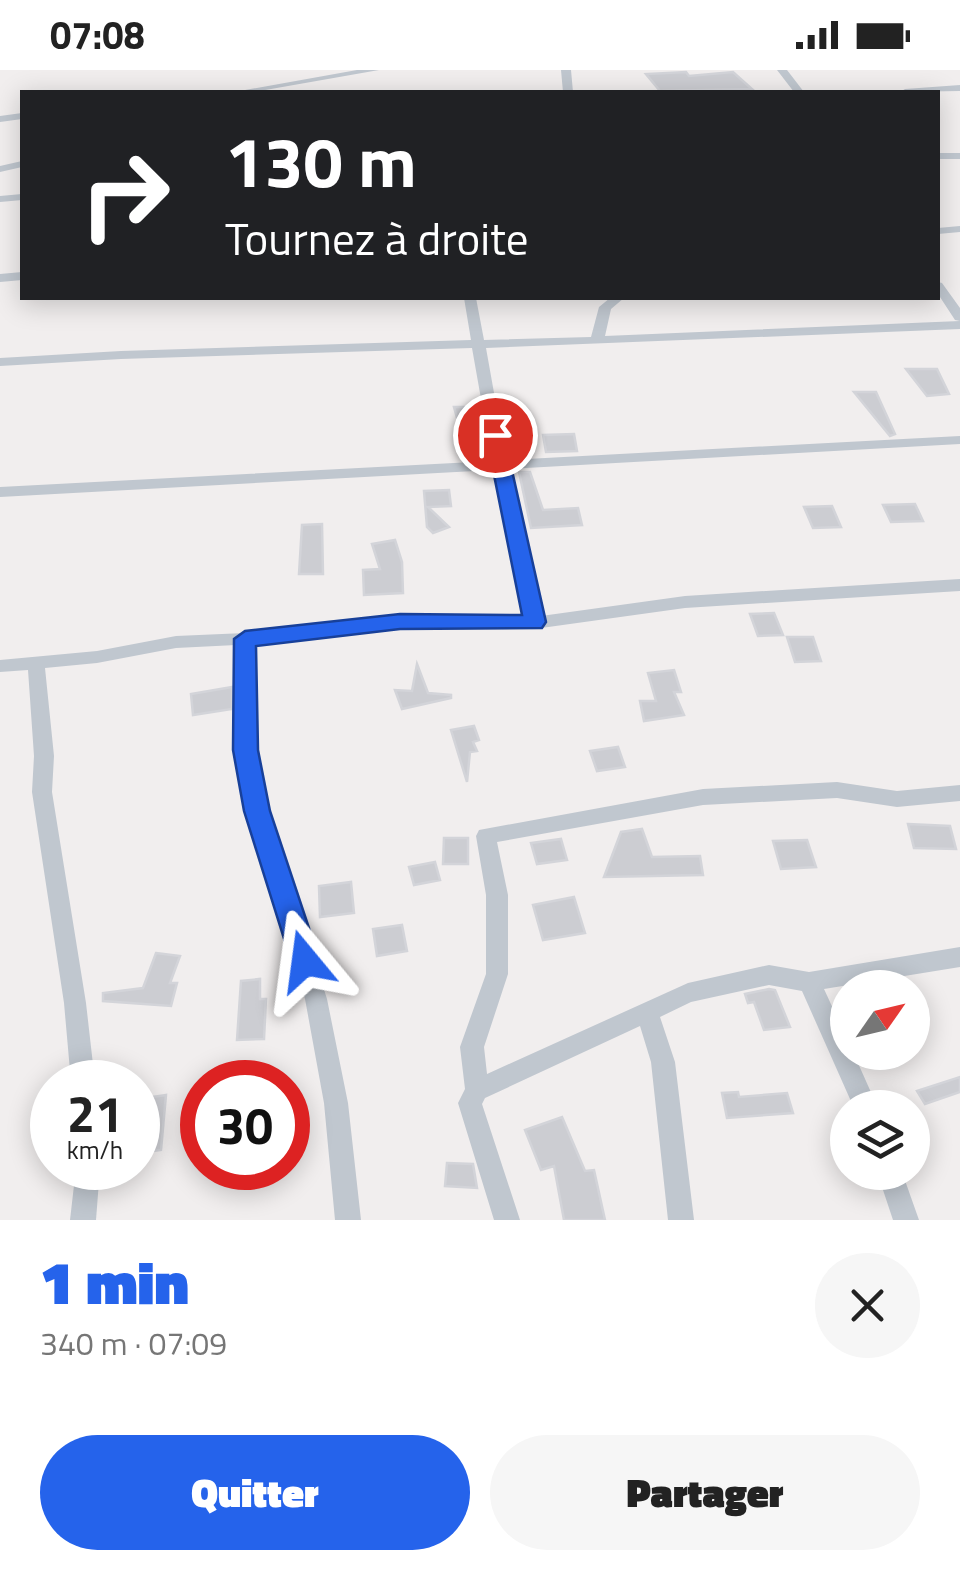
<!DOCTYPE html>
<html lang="fr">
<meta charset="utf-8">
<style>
body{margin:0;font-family:"Titillium Web",sans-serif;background:#f6f6f6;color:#222;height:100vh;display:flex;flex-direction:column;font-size:38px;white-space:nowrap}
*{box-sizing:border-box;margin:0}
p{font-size:32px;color:#767676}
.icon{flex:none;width:55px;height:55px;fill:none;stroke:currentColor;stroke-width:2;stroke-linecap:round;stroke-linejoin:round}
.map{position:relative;height:1150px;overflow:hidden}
.sheet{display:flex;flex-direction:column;background:#fff;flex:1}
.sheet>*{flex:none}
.guide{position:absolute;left:20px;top:20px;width:920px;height:210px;border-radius:0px;box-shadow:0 5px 25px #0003;background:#202124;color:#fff;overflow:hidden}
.needle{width:65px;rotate:56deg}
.buttons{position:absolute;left:830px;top:900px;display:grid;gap:20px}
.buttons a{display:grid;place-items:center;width:100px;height:100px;border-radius:50%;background:#fff;box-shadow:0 5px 25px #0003;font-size:50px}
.speed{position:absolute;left:30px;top:990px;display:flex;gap:20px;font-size:50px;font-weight:700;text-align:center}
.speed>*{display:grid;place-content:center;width:130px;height:130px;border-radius:50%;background:#fff;box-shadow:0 5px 25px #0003;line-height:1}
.speed small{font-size:25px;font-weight:400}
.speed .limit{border:15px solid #d22;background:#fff;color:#111}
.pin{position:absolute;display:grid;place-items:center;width:85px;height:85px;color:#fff;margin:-42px;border:5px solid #fff;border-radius:50%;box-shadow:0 2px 10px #0007}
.me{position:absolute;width:110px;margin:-55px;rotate:344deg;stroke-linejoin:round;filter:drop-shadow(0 0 8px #0008)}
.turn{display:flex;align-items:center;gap:35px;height:210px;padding:0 40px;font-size:45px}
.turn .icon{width:130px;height:130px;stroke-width:2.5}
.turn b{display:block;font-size:70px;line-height:85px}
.round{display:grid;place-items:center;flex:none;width:105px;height:105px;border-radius:52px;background:#f6f6f6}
.headline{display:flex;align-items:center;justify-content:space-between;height:170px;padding:0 40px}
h1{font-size:60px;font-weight:800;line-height:75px;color:#2563eb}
.primary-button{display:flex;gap:20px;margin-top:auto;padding:20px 40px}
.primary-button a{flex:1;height:115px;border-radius:60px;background:#2563eb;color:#fff;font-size:40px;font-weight:800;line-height:115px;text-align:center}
.primary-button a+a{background:#f6f6f6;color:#222}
.status{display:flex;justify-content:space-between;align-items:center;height:70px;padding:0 50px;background:#fff;direction:ltr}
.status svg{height:28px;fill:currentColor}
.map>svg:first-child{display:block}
</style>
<div class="status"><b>07:08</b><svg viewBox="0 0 49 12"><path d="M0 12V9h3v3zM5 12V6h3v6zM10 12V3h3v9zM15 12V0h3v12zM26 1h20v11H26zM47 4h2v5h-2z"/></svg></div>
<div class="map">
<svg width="960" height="1150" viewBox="0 0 960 1150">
<rect width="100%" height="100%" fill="#f1eeee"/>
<path fill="#cccdd2" stroke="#d3d4d9" stroke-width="2.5" d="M686,2L689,6L733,2L752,19L660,21L646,4Z
M906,299H937L949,324L927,326Z
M854,322H876L895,364L890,366Z
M454,337H479L473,388H468Z
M574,364L577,381L546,382L543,365Z
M519,402H530L543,440L578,438L582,455L531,458Z
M449,420L451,436L428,437L449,457L433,463L427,457L424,421Z
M915,434L923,451L891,452L883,435Z
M832,436L841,457L813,458L804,437Z
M322,454L323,504H299L302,455Z
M395,470L402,492L403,523L364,525L363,500L380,499L372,474Z
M774,543L783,565L758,566L750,544Z
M787,567H813L821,591L795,592Z
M417,594L428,623L451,625V628L402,639L395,620L412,621Z
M674,600L681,622H674L684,645L644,651L640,631H656L648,603Z
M232,617V639L193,645L191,624Z
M474,656L479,670L473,672L477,681L470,682L467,712L451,660Z
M618,677L625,697L597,701L590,681Z
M908,754L950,756L956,779L914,778Z
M642,759L652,787L700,786L703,805L604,807L621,762Z
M444,768H468V794H443Z
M561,769L567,790L537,794L531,773Z
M807,770L816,797L781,799L773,771Z
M435,792L440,810L414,815L409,797Z
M351,812L354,843L320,847L319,816Z
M574,827L585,863L543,870L533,835Z
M402,855L407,881L377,886L373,859Z
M156,883L180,886L170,913H177L171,936L103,931V923L143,918Z
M260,909V929H266L264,969L237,970L241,911Z
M769,919L775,920L790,957L764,960L754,932L748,933L745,924Z
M960,1007V1022L925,1034L917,1021Z
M738,1022L739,1027L787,1023L793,1043L727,1048L722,1023Z
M166,1025L161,1080L138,1083V1029Z
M562,1047L585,1101L594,1100L605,1150H564L554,1096L541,1100L525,1060Z
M447,1093L473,1094L477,1118L445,1116Z"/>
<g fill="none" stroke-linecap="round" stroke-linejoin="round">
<path fill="#c0c7cf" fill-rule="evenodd" d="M357,0H379L254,22H234Z
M561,0H571L573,22H563Z
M777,0H787L804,22H794Z
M960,15V21L900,22L905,19Z
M22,43V49L0,52V46Z
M938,83H960V89H938Z
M22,91V97L0,102V96Z
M22,124V130L0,132V126Z
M960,156V162L938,164V158Z
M22,202V210L0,212V204Z
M938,212L942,213L960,238V251L955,250L938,224Z
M464,228H476L484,270L591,267L599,237L610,228H624L611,239L605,266L960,251V259L486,278L506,390L960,366V374L508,399L541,546L685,526L960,509V521L685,538L534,559L400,558L254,574V680L267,741L327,929L348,1033L361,1150H335L324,1033L305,929L247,741L236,680V575L176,578L97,593L45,598L54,686L52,722L86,933L95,1012H71L64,933L32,722L34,686L28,600L0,602V590L97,581L176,566L245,563L400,546L524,547L493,400L0,427V417L492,391L472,278L121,289L0,296V288L121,281L471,270Z
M837,712L897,721L960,715V731L897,737L837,728L703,735L497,772L508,825V904L484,977L487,1004L688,913L769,895L809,902L960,877V897L824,919L848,971V982H853L878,1038H854L802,921L769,915L691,932L660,947L675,992L694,1150H668L651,992L640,956L485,1028L482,1034L520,1150H494L458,1033L465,1019L460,977L486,904V825L476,766L479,760L703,719Z
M76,1098H100L96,1150H70Z
M877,1102H902L919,1150H893Z"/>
</g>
<path fill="#2563eb" stroke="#184099" stroke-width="2.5" d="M495,359L504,365L546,552L542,558L400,559L256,576L258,680L270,741L320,891L315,900L305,903L295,900L291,891L244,741L233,680L234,569L245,561L400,544L522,545L486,365Z"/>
</svg>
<div class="buttons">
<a><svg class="needle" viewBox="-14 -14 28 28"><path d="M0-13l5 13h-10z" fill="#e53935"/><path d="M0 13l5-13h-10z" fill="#767676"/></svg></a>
<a><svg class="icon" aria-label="layers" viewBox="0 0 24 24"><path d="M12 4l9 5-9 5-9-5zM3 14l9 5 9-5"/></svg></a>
</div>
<div class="speed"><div>21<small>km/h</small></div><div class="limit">30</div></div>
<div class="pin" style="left:495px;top:365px;background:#d93025"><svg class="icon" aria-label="arrive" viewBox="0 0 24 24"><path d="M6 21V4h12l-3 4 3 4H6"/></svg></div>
<svg class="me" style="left:305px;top:891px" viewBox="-20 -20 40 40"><path d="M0-17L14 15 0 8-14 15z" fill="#2563eb" stroke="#fff" stroke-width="4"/></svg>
<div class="guide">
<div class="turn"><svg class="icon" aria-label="right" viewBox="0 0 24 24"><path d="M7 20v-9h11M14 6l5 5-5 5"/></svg><div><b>130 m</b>Tournez à droite</div></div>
</div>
</div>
<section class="sheet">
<div class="headline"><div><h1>1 min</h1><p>340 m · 07:09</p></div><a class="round"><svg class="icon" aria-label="close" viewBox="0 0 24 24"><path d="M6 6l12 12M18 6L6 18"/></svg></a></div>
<div class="primary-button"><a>Quitter</a><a>Partager</a></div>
</section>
